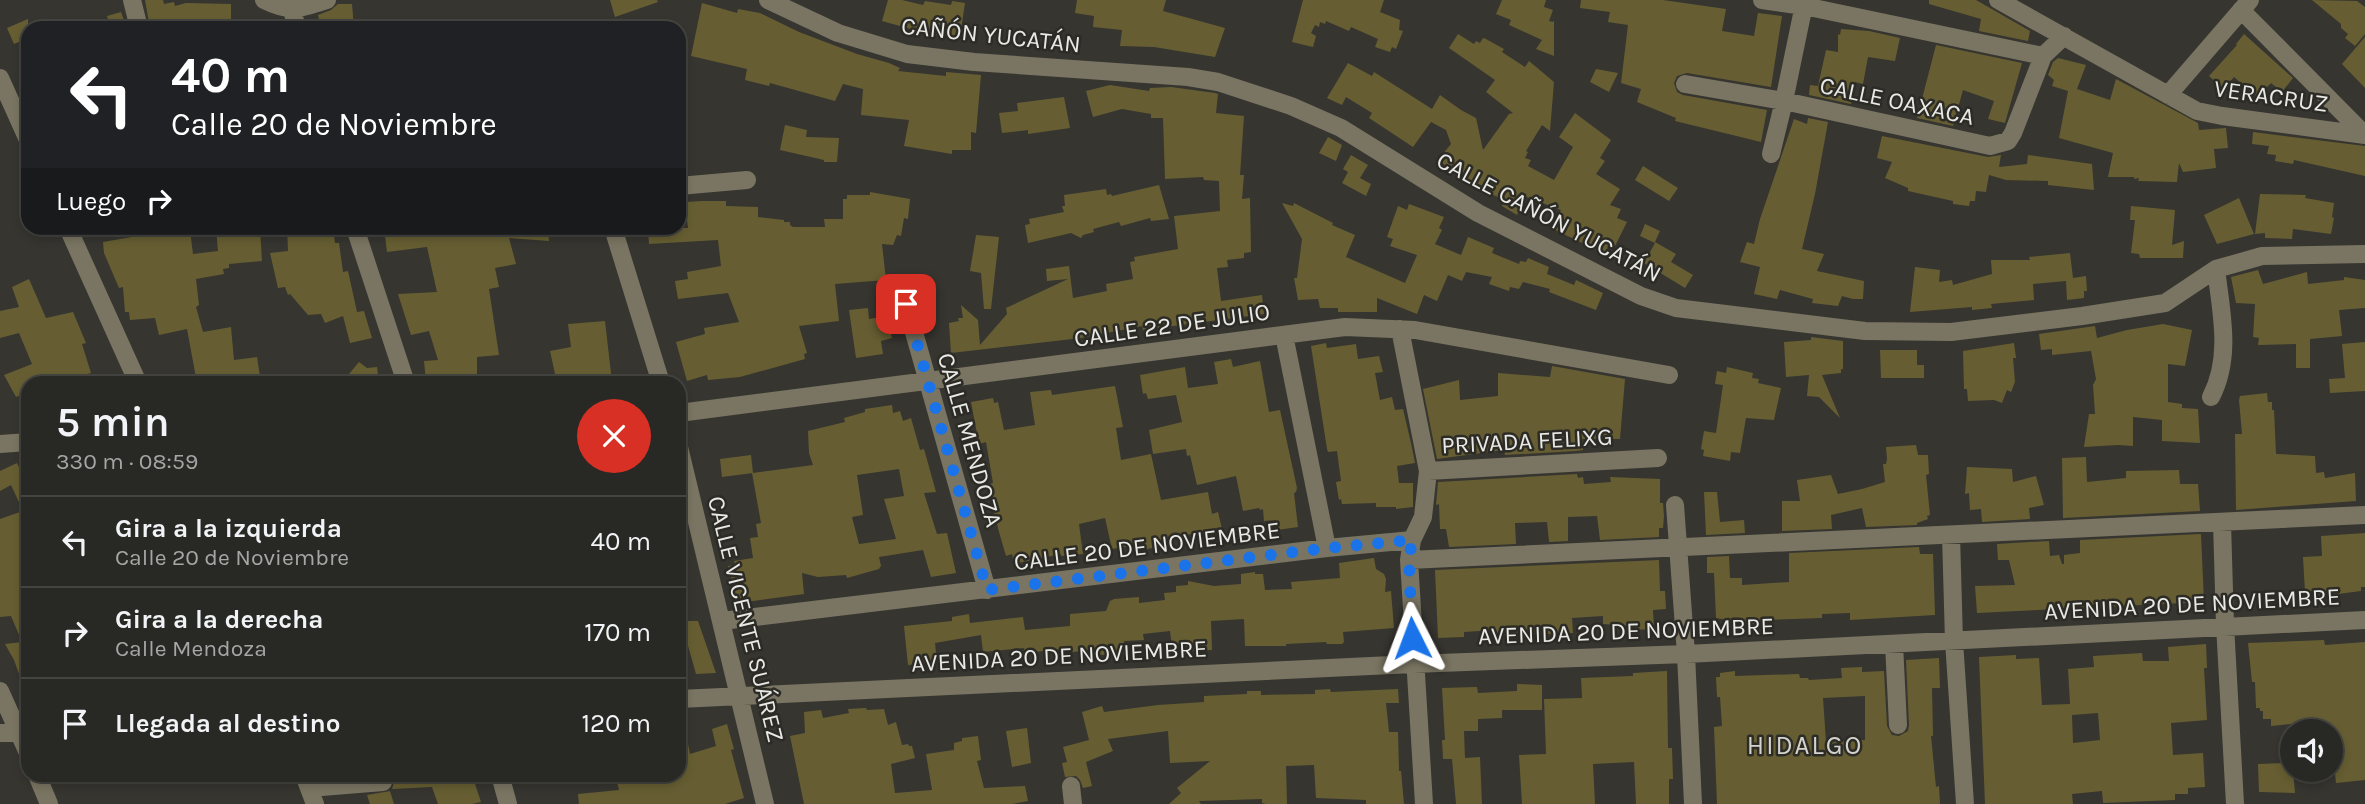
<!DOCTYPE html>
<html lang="es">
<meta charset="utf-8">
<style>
body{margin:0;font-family:Karla,sans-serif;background:#30302c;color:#f1f3f6;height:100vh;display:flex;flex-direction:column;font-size:26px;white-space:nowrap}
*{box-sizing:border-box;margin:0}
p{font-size:23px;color:#a5a6a6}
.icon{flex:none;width:38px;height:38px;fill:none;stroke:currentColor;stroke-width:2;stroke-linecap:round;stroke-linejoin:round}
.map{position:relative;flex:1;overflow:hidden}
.panel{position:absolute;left:21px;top:376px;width:665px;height:406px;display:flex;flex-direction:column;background:#282824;border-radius:21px;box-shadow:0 4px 10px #0003,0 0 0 2px #444441}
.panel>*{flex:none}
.top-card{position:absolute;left:21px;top:21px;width:665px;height:214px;border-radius:21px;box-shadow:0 4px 10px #0003,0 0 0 2px #444441;background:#202124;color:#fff;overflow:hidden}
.fabs{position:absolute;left:2280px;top:719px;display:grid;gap:14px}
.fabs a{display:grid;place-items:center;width:63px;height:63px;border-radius:50%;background:#282824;box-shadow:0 4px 10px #0003,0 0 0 2px #444441;font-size:35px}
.pin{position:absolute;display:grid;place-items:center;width:60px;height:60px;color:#fff;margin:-30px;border-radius:14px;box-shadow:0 4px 10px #0006}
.me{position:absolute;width:77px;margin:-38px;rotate:357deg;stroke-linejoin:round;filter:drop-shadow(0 0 5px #0008)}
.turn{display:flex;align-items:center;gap:24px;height:147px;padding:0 35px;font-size:32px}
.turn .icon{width:91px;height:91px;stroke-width:2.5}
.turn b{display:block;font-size:49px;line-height:60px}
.then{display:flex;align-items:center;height:66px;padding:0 35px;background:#0003;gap:14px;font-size:26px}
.round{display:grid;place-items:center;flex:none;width:74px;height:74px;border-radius:37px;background:#30302c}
.summary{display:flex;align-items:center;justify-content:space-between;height:119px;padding:0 35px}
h1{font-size:42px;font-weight:600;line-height:52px}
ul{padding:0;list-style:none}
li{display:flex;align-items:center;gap:21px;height:91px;padding:0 35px;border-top:2px solid #444441}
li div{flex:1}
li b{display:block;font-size:26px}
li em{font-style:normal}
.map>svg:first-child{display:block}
</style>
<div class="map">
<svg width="2365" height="804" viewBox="0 0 2365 804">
<rect width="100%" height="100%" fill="#363530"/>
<path fill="#665e32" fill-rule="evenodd" d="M145,0H163L164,4L174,2L175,6L186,3L231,4V28H162V26L150,28Z
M610,0H657L658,2L615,17Z
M888,0H902L923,5L925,1L951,5L952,1L965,3L960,37L954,36L953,38L925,33L882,21Z
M1077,0H1166L1163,11L1225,28L1215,57L1154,47L1120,46L1122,30L1093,27L1094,16L1075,13Z
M1303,0H1384L1380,12L1400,20L1399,30L1403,31L1396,49L1392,47L1390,52L1375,47L1378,39L1351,27L1349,31L1326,21L1325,24L1320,22L1319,27L1315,25L1311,33L1316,36L1313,47L1292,42Z
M1502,0H1546L1544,7L1553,10L1549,21L1553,22L1554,20V56L1536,49L1542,40L1509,25L1511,20L1496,14Z
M1581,0H1663L1726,9L1722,31L1754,36L1758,13L1782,16L1771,87L1687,73L1677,76L1674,83L1677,92L1683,95L1767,110L1761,142L1675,121L1676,118L1637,102L1641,89L1621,83L1628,25L1608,22L1610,12L1580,8Z
M1929,0H1976L2030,31L2028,41L1979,31L1981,19L1929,4Z
M2312,0L2357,1L2365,7V34L2355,46L2345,38L2348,34L2341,28V24Z
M702,3L737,13L738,9L760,13L799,32L857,54L889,63L900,68L898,71L946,76V72L981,75L976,133L971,132V150H952V154L904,146L909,120L861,115L863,89L843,84L835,101L770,83L769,86L745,80L747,69L691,56Z
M338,4H352L354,28H321L318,15L331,10Z
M121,12L127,28H98L109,23L107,16Z
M28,19V38L14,44L7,28Z
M1841,29L1869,31L1900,38L1895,61L1868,57L1863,84L1855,82L1851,104L1809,95L1810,85L1818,86L1826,50L1838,52V34L1840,35Z
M1458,34L1474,44L1476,41L1480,43L1483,38L1486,39L1504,49L1502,52L1525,67L1529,61L1554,82L1550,131L1542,125L1526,151L1528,152L1525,158L1531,160L1528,166L1554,180L1573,147L1559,137L1575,113L1611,140L1600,158L1605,161L1596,174L1620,189L1610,205L1621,209L1617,218L1627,222L1615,246L1609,244L1605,254L1551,228L1561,210L1524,196L1517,215L1502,206L1504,200L1464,181L1448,170L1449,168L1438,160L1451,144L1446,130L1431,122L1413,147L1369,118L1372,113L1346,97L1342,105L1327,98L1348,63L1372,76L1374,72L1432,109L1440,95L1461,110L1476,118L1483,150L1509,114L1513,113L1486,92L1495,80L1449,48Z
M2244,34L2293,78L2282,92L2271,83L2265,89L2263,87L2256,96L2234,77L2223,89L2209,76L2237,45L2236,44Z
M2365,37V88L2342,64Z
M1936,45L2022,63L2005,123L1988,119L1994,101L1963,90L1953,126L1917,118Z
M2058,58L2086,65L2077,89L2110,100L2116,79L2198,123L2199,130L2226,128L2228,148L2214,149L2216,168L2183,172L2179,163L2177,182L2138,181L2139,178L2134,179V177H2108L2113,153L2059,138L2068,91L2052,86L2054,80L2048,75L2053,62Z
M1596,69L1618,73L1609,92L1590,82Z
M1110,85L1149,91L1150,88L1171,87L1215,93L1218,94L1216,113L1244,116L1240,175H1244L1242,199L1250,198L1251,252L1244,253V258L1227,260L1228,267L1217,268L1221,301L1262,295L1264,314L1143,330L1142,326L1081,338L951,353L949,323L959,321L958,318H963L961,305L978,320L980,345L1007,314L1006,308L1068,279L1047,281L1046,269L1069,266L1073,298L1107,291L1106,284L1133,279L1130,262L1135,261L1134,257L1178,249L1174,216L1220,211L1219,181L1204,180L1203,177L1165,179L1163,118H1151V114L1122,109L1093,117L1086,91Z
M1064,97L1070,128L1028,134V130L1002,133L999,113L1018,111L1017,103Z
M1808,118L1828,122L1815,194L1802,249L1824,254L1817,271L1864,281L1863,299H1853L1842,296L1838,306L1812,303L1813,299L1780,290L1777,299L1754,294L1760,267L1740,262L1747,242L1754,244L1760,219L1794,119L1807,124Z
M785,125L807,130L806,137L839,138L837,162H824V160L780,150Z
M2253,132L2365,146V176L2294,160L2293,164L2275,161L2276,155L2267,154L2269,146L2252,144Z
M1882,136L1988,157L2001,155L1999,167L2027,164L2028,155L2092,164L2094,190L2048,185V181L2006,180L1989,175L1986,192L1976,191L1975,201H1970L1969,206L1953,204V201L1908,191V188L1885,178L1892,162L1877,158Z
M1328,137L1342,145L1336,161L1319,153Z
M1351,155L1368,165L1360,178L1371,184L1366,196L1342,183L1348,172L1343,169Z
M1643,166L1678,188L1669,201L1635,180Z
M1159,185L1169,219L1151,221L1150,218L1121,226L1119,222L1093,229L1094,232L1083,235L1081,238L1071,233L1028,243L1025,225L1030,224L1029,219L1064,212L1062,206H1065L1064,195L1106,189L1107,195L1111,194L1112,196Z
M870,192L910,199L908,219L904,218L901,236L897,235L893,245L882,244L886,280L835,284L839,321L799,326L807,353L804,354L805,359L740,377L708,380L707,375L687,381L676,342L705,334L704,328L739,322L728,293L678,299L675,281L688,279L687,272L721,266L718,240L649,244L648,230L662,228H688L685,202L703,201H726V206L758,207V217L784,220V222H790V225L793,227H825L824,219H843V199H847V195H870Z
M2260,194L2306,195L2305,198L2334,203L2332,217L2334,218L2331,234L2293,229L2292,239L2265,238V233L2255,234Z
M2239,198L2254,234L2217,244L2204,215Z
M1282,203L1293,206L1294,203L1333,223L1332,225L1355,235L1346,257L1405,283L1417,255L1390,246L1393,239L1387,237L1398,206L1407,210L1409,204L1444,217L1439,228L1442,230L1435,244L1461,255L1468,237L1494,248L1492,253L1519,264L1520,261L1526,262L1528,258L1549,267L1547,274L1574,285L1576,280L1603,293L1596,310L1549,292L1550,289L1523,282L1519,289L1510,287L1509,291L1489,284L1492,277L1466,272L1462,281L1448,275L1437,301L1424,295L1417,314L1377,298V312H1338V308H1320L1318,299L1298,300L1294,278H1297L1302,239Z
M2131,206L2175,210L2172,245L2184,241L2183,258H2140L2139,254L2131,253L2135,220H2130Z
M1645,224L1660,231L1655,242L1676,254L1671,262L1693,275L1685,288L1644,263L1655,243L1640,236Z
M216,228H260L262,261L229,264V268L223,269L224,274L196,279L199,305L196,307L203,332L231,327L234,360L257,357L261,383H197L187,329L159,335L155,318L130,320L129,312H125L123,287L119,288L104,253L103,242L149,234L190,230L193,254L218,251Z
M287,228H333L335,243H339L343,272L348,271L357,312L364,311L372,338L350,343L343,316L325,323L321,314L308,315L290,294L288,295L285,287L278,288L270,253L288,251Z
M384,228H410L411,234L435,228H548L549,241L509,238L516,264L495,268L499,287L489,289L499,355L477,357V383L426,382L424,361L438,360L429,331L411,335L398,294L437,292L427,247L387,252Z
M976,235L999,237L991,309H984L981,273L970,271Z
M2070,253L2073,278L2086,276L2087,291H2084V298L2067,300L2066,281L2033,284L2034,300L1991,304L1992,308L1972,310V307L1910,312L1915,267L1940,270L1939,282L1952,280L1953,285L1992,274L1991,260H2030L2029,257Z
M2258,270L2263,284L2307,272L2308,284L2344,280V277L2365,280V308L2339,310L2342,336L2310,339V368H2296V344L2258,345L2259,338L2253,337L2255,304L2236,303L2231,277Z
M29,279L46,318L73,312L86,343L82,344L91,373L71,379L73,383H28V392L16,397L4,375L32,364L19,333L0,338V311L19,307L12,287Z
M868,308L869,319L886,316L892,338L881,341L883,354L856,358L849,310Z
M605,321L612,382L557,383L550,351L571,347L568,324Z
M2163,324L2192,330L2185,366L2168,364V402L2182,404V408L2198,409L2200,443L2162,441V420L2133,417V446L2118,445L2084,447L2089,414H2095L2093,385L2096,379L2091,351L2052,355V349L2041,350L2039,334L2095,326L2097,338L2127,330Z
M1811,337L1843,341V369H1841V373L1822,375L1840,418L1819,397L1807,396L1809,375L1786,377L1784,342L1811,340Z
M2365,342V391L2330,393L2329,379L2345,378L2342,344Z
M1326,343L1327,348L1356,344L1358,359L1379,356L1383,372L1375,373L1380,400L1392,397L1395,410L1403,409L1411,443L1415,463L1397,466L1399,483H1413V507L1396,509V507H1376V503L1342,504L1341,499L1339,500L1336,482L1341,481L1337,451L1328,452L1327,449L1311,346Z
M2014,343L2016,358H2013L2015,382L2011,392L2007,390L2002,403L1994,400L1968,401L1967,389H1964L1963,351Z
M1880,350H1917V365H1924V378H1881Z
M1231,359L1233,367L1260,361L1269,412L1280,410L1297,488L1296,492L1294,493L1298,527L1277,530L1276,520L1264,521L1263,509L1260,510L1259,508L1243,511L1236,476L1197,485L1190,455L1187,456L1186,449L1153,454L1149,430L1182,422L1176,395L1148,399L1146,393L1143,394L1140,375L1185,367L1188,388L1218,384L1214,362Z
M359,362L367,368L377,367L379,383H354L353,376L349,374Z
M1552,366L1625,379L1620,439H1582L1583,450L1576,451L1505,455L1504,450L1437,459L1423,389L1459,380L1460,400L1498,396V373L1550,377Z
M1727,367L1753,373L1752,378L1759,379L1758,383L1781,388L1774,420L1746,418L1740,453L1731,452L1730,461L1703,456L1704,450L1701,449L1704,431L1716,433L1723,385L1715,384L1717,371L1726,373Z
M1115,386L1123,427L1116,428L1121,460L1151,454L1161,500L1208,492L1212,514L1218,512L1222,529L1169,538L1171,546L1137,550L1136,545L1112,549L1105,518L1079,524L1083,554L1061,556V554L1014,564L1012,554L1006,556L999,532L987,485L993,483L986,442L979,444L971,402L993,398L994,403L998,402L1004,430L1035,425L1030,392L1051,390L1052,395Z
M2267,393L2268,402H2272V410H2274L2276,454L2315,456L2316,473L2324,472L2325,478L2355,473L2356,501L2236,510L2235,434H2242L2239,400L2240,396Z
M892,405L893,413L900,411L903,421L911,418L920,450L924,449L936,492L924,493L937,534L947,533L956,573L931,577L923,550L879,557L881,566L879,569L847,578L846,575L818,577L802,573L804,594L738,603L728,566L735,565L734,561L753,558L750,538L758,537L756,524L761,523L752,473L813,465L809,453L808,431L845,422L844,418L865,412V409ZM899,469L904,496L884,499L896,539L859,544L852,517L863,515L857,475Z
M1916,445L1918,455H1928L1929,474L1926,475L1930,515L1927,516L1928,519L1917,523V525L1866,527L1862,508L1831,515L1832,529L1782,531V501H1800L1797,480L1831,475L1838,494L1862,489L1885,482L1883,464H1886L1887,459L1886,447Z
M751,455L753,473L722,477L720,459Z
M2086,457L2087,482L2126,478V471L2179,470L2180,484H2198L2200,511L2063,518L2062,458Z
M17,463L28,486L26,693L14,660L5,644L22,642L11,616L0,617V519L23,511L11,485L0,491V471Z
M1967,467L2012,469L2013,482L2036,476L2044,505L2029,508L2030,519L1982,522L1981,509L1970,510L1969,493L1965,494Z
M1577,474L1578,478L1583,477L1584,484L1611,482L1610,477L1660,479V503H1663L1664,516L1663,528H1659V537L1600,540L1597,516L1568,517V541L1549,542L1547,522L1515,523L1516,544L1449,547L1446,529H1440L1439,504L1436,505L1438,482Z
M1704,492H1717L1720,522L1744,520L1745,533L1706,535Z
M2365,533V587H2361V591L2338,594L2318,595V590L2305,592L2303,557L2322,556L2321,536Z
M2201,534L2204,602L1977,613L1975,586L2015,585L2009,560H1998L1997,544L2049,541L2050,556L2059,555L2062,564H2064V555L2080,553V540Z
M1919,547L1920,554H1933L1935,615L1850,620V613L1822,614V618L1762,620V624H1750L1716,618L1714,573H1707V557L1729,556L1730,578H1742V585L1789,582V553Z
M1374,558L1376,569L1384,574L1386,579L1385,592L1391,591L1394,628L1343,632L1344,642L1342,644H1327L1326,642L1286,644V646H1245L1244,619L1211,621L1212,650L1193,651L1192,647H1172L1170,631L1143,634L1144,640L1124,641L1125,654L1098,655L1097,650L1072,652V648L1025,653L1024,648L983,652L981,635L935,643L937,662L908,665L904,626L952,621V617L969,614L970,623L1023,617L1025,630L1070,626V614L1106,611L1110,601L1114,599L1139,597V603L1165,600L1164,593L1176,592V586L1188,585V581L1214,586L1241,584V574L1255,572V574H1263L1265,590L1292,589L1291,582L1340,578L1339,563Z
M1659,560L1660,591H1665L1666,609L1653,610L1654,629L1629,630V626L1603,624V616L1572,618L1573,633L1494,636V630L1464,632V637L1438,638L1435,570Z
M681,621H698L716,673L696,674Z
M2324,640L2325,645L2365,642V780L2336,783L2335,773H2332L2331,732L2292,731L2291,724L2271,726V719H2263V711H2260V708H2256L2255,682H2252L2248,643Z
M2206,644L2207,668H2204L2207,720L2171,723L2173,755L2203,753L2205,787L2188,788V794H2175V800L2103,803L2102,791L2072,794L2073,804H1985L1979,657L2016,655V659L2039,658L2042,705L2070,704L2068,669L2094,667L2093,656L2142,653L2143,661H2169L2168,647ZM2098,713L2100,740L2073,743L2072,715Z
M1939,658L1940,688H1932L1933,736H1931L1936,787L1939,786L1940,804H1717L1714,727L1722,726L1720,697H1717L1716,677H1720V673L1735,671V676L1799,674L1800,678H1808L1809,680L1842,678L1841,668L1862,667V672L1884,671L1887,726L1892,735L1899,736L1908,731L1909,725L1906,660ZM1865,696V740L1826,742L1823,698Z
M1667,671L1668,748H1672L1673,779H1669V804H1636L1634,762L1593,764L1595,804H1522L1519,755L1546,754L1544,699L1582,698L1581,678L1633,676V673Z
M1517,684L1542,685V710H1502V718L1478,719V731H1464L1465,758L1480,757L1482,804H1456L1452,759H1443L1442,740H1445L1442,688L1477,687L1478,693L1517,691Z
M1330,689L1331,692L1398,689L1399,703H1386L1389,732H1398L1399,771H1401L1404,804H1366V800L1316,798L1314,765L1286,766L1287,804H1266L1262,803V799L1199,801L1201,804H1169L1181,793L1177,788L1210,761L1170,763L1168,731L1108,739L1113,751L1086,762L1092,786L1083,788L1080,780L1076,776L1065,777L1062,763L1067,762L1063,747L1089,740L1082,712L1102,706L1104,712L1158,705L1204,702V696L1247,694V691H1261V695L1315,694V690Z
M866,708L867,710L884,709L888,725L896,722L902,745L908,744L909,746H912L915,758L891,764L895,793L932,790L926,754L954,750V743L962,741V738L978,736L981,760L977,761L984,788L1025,786L1028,801L1012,804H804L790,736L805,733L804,712L821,710L823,718L849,713L848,709Z
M727,724L734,749L731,750L744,798L725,804H579L578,794L619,790L617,782L645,775H679V729H685L690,754L716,746L712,729Z
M1027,728L1031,763L1012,767L1006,731Z
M2285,763V770H2293L2295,793L2259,792L2258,764Z
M392,775H444L447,783L472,775L481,802L472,804H438L432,787L392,789L394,782Z
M390,791L394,804H370L367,795Z"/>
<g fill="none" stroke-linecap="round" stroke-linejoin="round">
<path stroke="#7a7562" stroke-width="18" d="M132,0L139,28
M264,0C290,13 300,9 327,0
M768,0L838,33L907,54L974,62L1188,77L1218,82L1291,106L1341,128L1478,213L1641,296L1676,308L1865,331L1951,332L2082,316L2165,303L2216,269L2262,256L2365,254
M1762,0L1804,6L2043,56L2064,36
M1998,0L2197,111L2222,116L2365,135
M292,10L297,28
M2241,10L2364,134
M0,78L28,140
M1685,84L1784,101L1990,146L2008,141L2013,133L2043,56
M2168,95L2250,0
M1771,154L1784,101L1805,0
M679,186L747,180
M68,228L138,383
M355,228L406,383
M613,228L661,383
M906,304L987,590
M1400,329L1428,471L1423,517L1412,540L1409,560L1424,804
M1284,335L1327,548
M2211,397C2232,357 2221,311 2216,269
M679,413L1345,327L1415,330L1669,375
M0,444L28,442
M679,447L765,804
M1428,471L1658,458
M1675,505L1686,654L1693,804
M2222,523L2225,625L2235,804
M1951,535L1954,641L1965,804
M1409,560L2365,515
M722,621L1327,548L1412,540
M1894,644L1898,725
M0,691L28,753
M679,699L1413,664L1686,654L2365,620
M0,733H28
M37,775L49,804
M304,775L315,804
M500,775L508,804
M1071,786L1073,804
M309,788L383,782"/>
</g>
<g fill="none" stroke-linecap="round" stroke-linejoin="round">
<path stroke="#1a73e8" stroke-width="12" stroke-dasharray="0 21.6" d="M906,304L987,590L1327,548L1412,540L1409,560L1412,638"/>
</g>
<g text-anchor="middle" stroke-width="5" stroke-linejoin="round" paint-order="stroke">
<g font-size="24" fill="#e9e9e5" stroke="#2c2b26">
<text transform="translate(991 35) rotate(6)" y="8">CAÑÓN YUCATÁN</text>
<text transform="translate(2271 96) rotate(8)" y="8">VERACRUZ</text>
<text transform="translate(1897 101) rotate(12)" y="8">CALLE OAXACA</text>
<text transform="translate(1549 217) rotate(28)" y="8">CALLE CAÑÓN YUCATÁN</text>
<text transform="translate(1172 325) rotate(-8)" y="8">CALLE 22 DE JULIO</text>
<text transform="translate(970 440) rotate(74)" y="8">CALLE MENDOZA</text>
<text transform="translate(1527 441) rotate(-3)" y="8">PRIVADA FELIXG</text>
<text transform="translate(1147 546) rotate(-7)" y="8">CALLE 20 DE NOVIEMBRE</text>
<text transform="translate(2192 604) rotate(-3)" y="8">AVENIDA 20 DE NOVIEMBRE</text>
<text transform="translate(746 619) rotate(76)" y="8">CALLE VICENTE SUÁREZ</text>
<text transform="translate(1626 631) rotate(-2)" y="8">AVENIDA 20 DE NOVIEMBRE</text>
<text transform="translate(1059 656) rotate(-3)" y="8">AVENIDA 20 DE NOVIEMBRE</text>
</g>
<g font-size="26" letter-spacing="2" fill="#d4d3cd" stroke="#2c2b26">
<text x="1805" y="754">HIDALGO</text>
</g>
</g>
</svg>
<div class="fabs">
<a><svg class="icon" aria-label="sound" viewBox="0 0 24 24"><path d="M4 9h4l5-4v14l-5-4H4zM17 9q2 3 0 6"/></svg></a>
</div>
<div class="pin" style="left:906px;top:304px;background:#d93025"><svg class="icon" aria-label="arrive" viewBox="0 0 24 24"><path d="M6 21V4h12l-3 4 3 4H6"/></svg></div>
<svg class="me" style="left:1412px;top:638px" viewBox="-20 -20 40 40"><path d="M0-17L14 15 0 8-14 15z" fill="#1a73e8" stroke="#fff" stroke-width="4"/></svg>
<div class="top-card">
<div class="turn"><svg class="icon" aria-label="left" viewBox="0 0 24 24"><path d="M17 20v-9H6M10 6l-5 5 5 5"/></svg><div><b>40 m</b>Calle 20 de Noviembre</div></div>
<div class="then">Luego<svg class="icon" aria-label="right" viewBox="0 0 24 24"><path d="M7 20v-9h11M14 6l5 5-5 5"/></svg></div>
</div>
<section class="panel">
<div class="summary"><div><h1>5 min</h1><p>330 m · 08:59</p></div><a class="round" style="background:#d93025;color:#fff"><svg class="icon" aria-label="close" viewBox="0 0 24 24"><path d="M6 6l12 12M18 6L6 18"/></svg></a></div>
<ul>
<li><svg class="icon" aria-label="left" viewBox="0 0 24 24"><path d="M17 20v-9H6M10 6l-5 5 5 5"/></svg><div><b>Gira a la izquierda</b><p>Calle 20 de Noviembre</p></div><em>40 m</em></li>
<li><svg class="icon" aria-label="right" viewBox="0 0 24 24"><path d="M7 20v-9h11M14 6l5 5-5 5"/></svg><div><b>Gira a la derecha</b><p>Calle Mendoza</p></div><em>170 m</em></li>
<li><svg class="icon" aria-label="arrive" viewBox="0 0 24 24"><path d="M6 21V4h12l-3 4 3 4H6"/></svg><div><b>Llegada al destino</b></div><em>120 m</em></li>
</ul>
</section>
</div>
